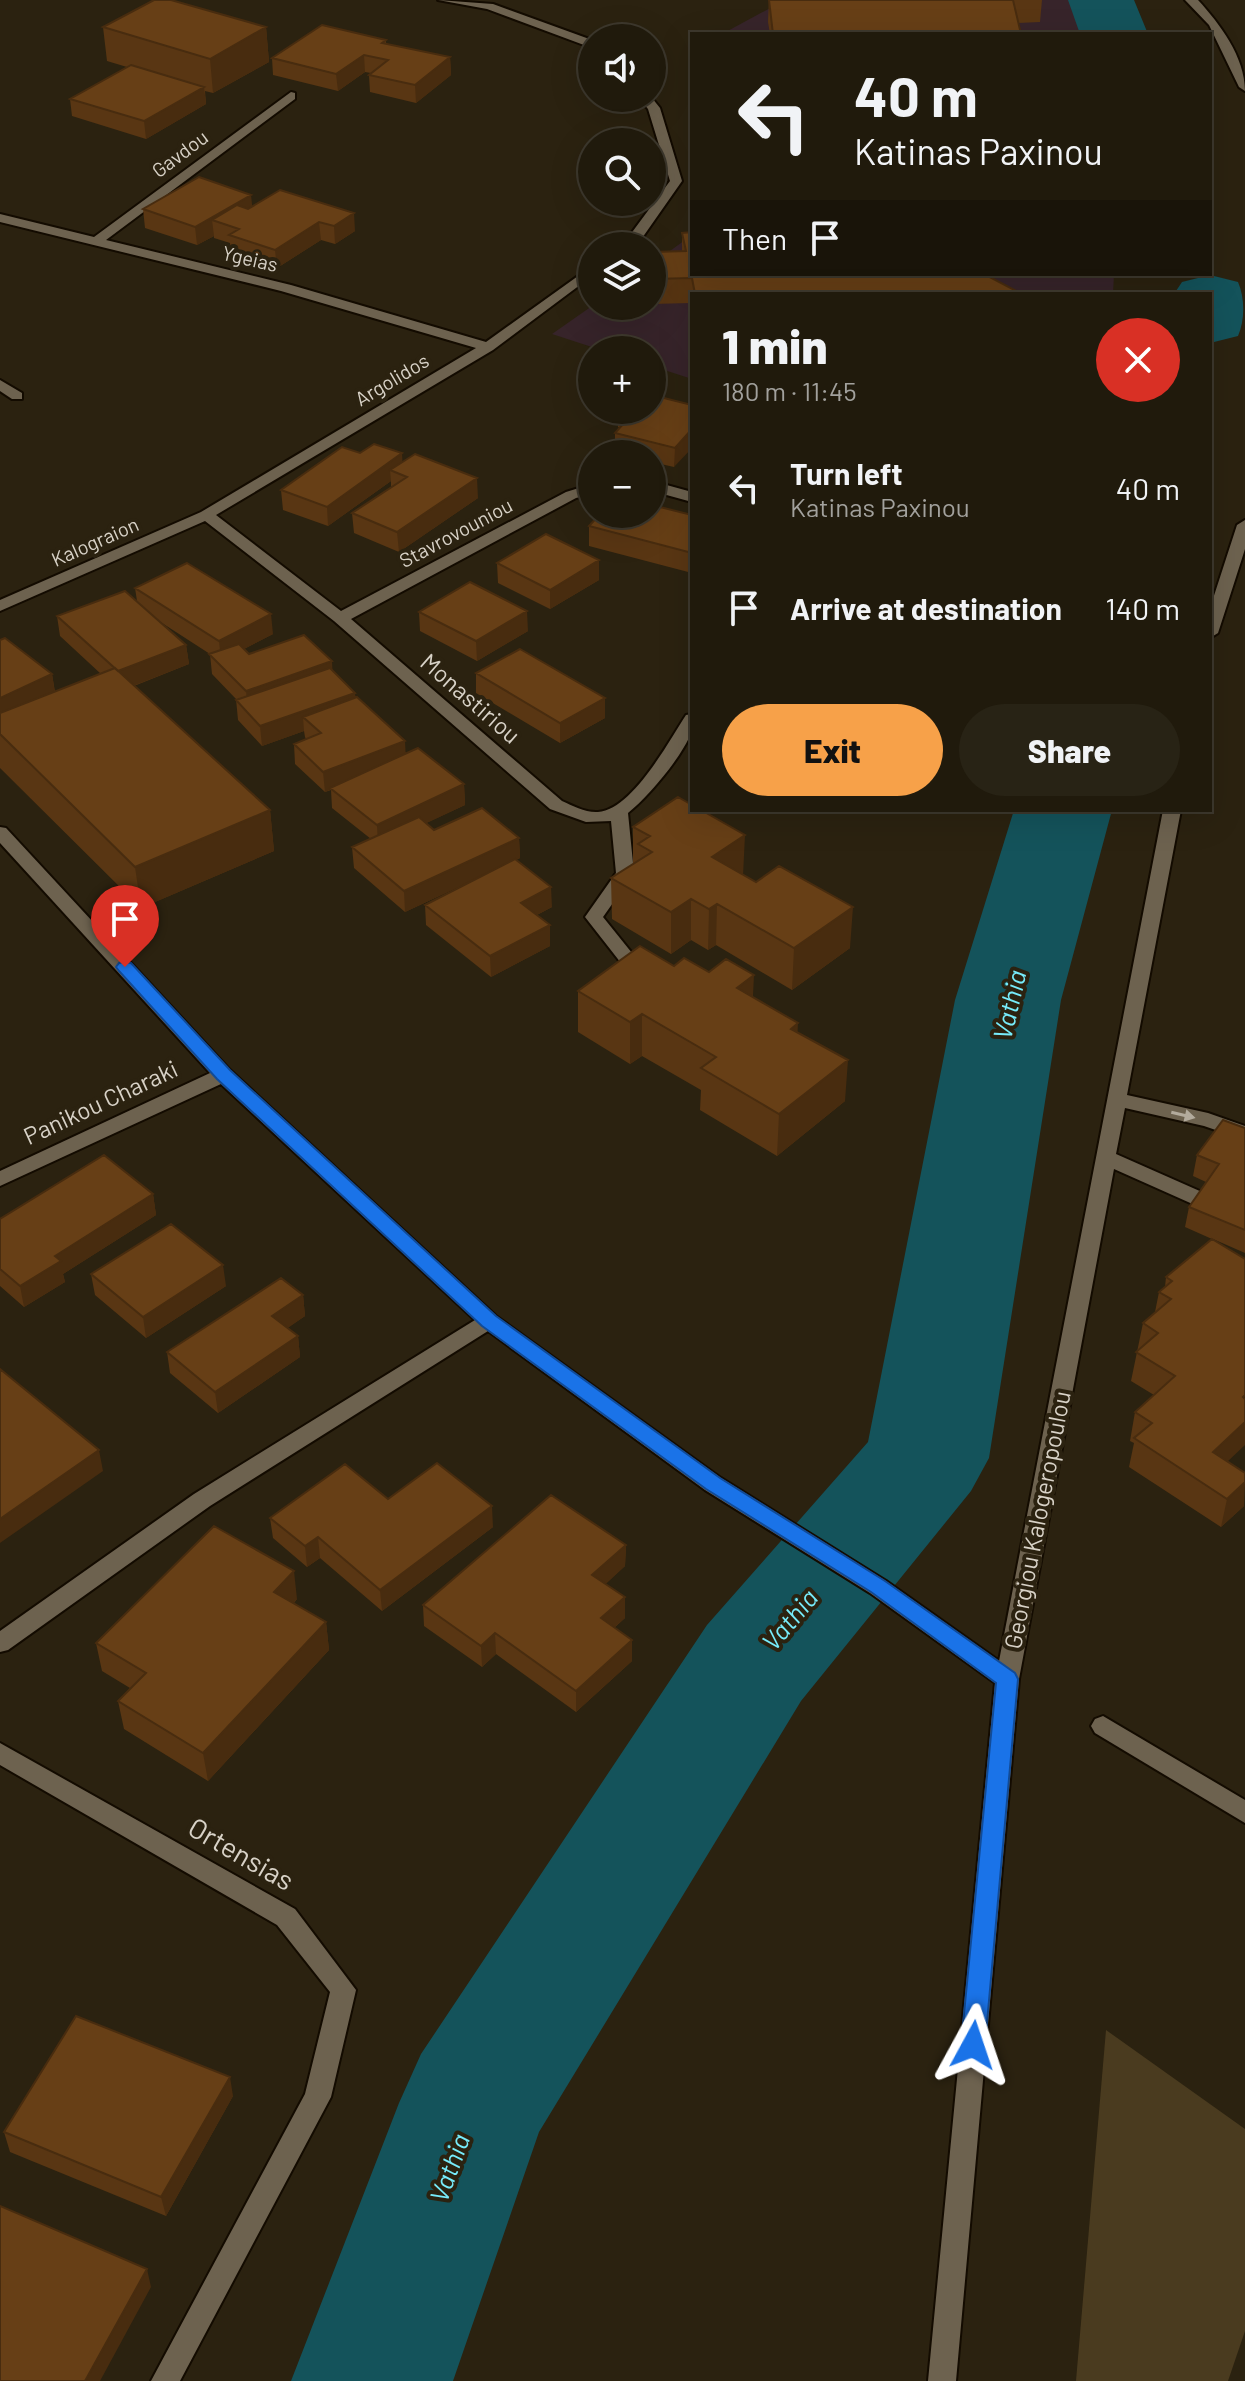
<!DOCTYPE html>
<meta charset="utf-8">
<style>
body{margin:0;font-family:Barlow,sans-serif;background:#282315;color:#f1f3f6;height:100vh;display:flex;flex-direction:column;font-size:30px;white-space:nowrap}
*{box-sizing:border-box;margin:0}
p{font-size:26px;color:#a2a19d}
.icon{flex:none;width:44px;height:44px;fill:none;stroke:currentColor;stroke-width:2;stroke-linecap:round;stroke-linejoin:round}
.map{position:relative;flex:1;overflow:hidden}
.side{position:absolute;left:690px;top:292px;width:522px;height:520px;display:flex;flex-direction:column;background:#201a0c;border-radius:0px;box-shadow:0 8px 32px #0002,0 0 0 2px #3d382d}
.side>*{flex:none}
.guide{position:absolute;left:690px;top:32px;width:522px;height:244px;border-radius:0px;box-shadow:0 8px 32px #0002,0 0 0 2px #3d382d;background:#201a0c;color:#f1f3f6;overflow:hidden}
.fabs{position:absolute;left:578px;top:24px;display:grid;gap:16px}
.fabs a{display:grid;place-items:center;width:88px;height:88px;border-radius:50%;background:#201a0c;box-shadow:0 8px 32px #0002,0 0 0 2px #3d382d;font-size:40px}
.pin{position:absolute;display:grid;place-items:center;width:68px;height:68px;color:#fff;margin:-82px -34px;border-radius:50% 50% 50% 0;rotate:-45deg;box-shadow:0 0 8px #0007}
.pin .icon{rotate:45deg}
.me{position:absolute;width:88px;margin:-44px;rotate:5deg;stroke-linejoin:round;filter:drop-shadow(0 0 6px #0008)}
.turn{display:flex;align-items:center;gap:28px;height:168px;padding:0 32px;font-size:36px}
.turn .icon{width:104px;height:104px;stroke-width:2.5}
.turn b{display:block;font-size:56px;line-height:68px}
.then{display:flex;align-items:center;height:76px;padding:0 32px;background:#0003;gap:16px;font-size:30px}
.round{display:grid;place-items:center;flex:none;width:84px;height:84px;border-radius:42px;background:#282315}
.head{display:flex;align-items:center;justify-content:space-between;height:136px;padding:0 32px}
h1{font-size:48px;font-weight:800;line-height:60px}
.cta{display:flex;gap:16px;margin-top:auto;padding:16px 32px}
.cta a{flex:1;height:92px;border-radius:48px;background:#f7a149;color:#111;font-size:32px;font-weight:800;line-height:92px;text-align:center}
.cta a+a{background:#282315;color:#f1f3f6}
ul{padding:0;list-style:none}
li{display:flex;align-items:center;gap:24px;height:120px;padding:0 32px}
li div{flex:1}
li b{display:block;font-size:30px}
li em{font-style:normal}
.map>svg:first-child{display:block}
</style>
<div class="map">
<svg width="1245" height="2381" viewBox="0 0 1245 2381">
<rect width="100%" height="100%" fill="#2b2210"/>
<path fill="#37242a" d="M785,0H1074L1083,34H722Z
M692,235V274H1114L1113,294H692V379L652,366V350H601L552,334L592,306H652V264Z"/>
<path fill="#4a3b1f" d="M1106,2030L1245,2129V2331L1228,2381H1076Z"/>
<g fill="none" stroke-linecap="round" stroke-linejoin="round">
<path fill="#14535b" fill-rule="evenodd" d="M1068,0H1134L1148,34H1080Z
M1210,275L1238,282C1245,298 1245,320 1238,336L1210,343V294H1174L1182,282Z
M1014,810H1112L1061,1000L989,1458L971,1491L801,1701L539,2132L453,2381H291L399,2103L421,2054L707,1625L868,1442L955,1000Z"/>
<g stroke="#130b00" stroke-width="4">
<path id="minor" d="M438,0L493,4L592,40V48L487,9Z
M1185,0H1198C1220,24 1245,57 1245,91L1239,87L1209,25Z
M291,92L295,93V99L106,240L291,285L486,342L592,266V276L493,350L216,515L341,611L566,492L592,484V494L576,498L351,619L562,801C573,806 586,813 598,812C632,810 669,741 686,715L692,714C692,720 693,728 691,733C682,757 648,797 628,813L634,873L603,917L640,963L627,982L620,984L611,978L621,963L585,917L616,873L611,821L586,822L550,809L334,621L205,521L0,611V600L201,512L476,348L281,291L0,222V214L94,237Z
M639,98H652L660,108L682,181L640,241L633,246H617L630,235L670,181L648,109Z
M0,380L22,393V399H12L0,391Z
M652,481L692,492V502L652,491Z
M1245,520V549L1218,633L1210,638V608L1237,525Z
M1163,810H1181L1127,1095L1208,1113L1245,1126V1140L1204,1126L1125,1108L1116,1154L1211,1196L1214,1201L1211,1206H1197L1114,1169L1019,1679L956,2381H928L995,1683L870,1593L705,1490L488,1331L210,1506L8,1650L0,1652V1631L194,1494L475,1320L221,1084L0,1186V1171L210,1073L0,843V827L6,828L230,1070L496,1316L721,1478L886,1581L999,1661Z
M1103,1716L1245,1800V1823L1095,1733L1091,1726L1095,1719Z
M0,1743L295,1909L356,1990L331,2097L180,2381H151L305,2094L330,1992L277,1925L0,1765Z"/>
</g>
<use href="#minor" fill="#6d624f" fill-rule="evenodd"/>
</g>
<path fill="#593613" d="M769,0H1042L1040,22L1018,23L1021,34H770L768,22Z
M103,27H266L269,62L213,93L205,91L206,104L146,139L72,116L70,99L127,67L107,61Z
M386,40V44L450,57L451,75L416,103L370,92L369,75L371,73L365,72L338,91L273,75L272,58Z
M280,190L355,231L335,244L321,240L277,268L231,253L230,243L214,238V236L197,245L145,228L143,209L252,207Z
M682,233L692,274H994L989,276L1022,294H692V307L691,303L652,304V252L682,251Z
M692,405L674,467L652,462V454H621L615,452V433L620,428L618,427V410H652Z
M360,453H402V462L478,498L399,552L354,533L352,513L391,488V481L328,526L283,510L281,490Z
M692,515V573L589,546V526Z
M497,563L599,580L550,609L498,583Z
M135,588L273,634L244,649L249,654L332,661V670L406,753L464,784L465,805L426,823L434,830L519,838L520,858L516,860L552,907L537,915L550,946L491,977L426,925L425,905L482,876L405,912L354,868L352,847L371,839L332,808L331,790L325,792L295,764L294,744L306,739L305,737L304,731L262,746L238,720L236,699L212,674L210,654L162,623L186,645L189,664L134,686L270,810L274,851L141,908L0,768V640L52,674L55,692L101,674L60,636L57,616L137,601Z
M419,612L528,631L477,661L420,631Z
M476,673L605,718L560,743L476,693Z
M633,827L743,874L850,948L792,990L716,945L708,950L691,940L671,954L612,919L611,878L633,864Z
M674,966L753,997L797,1032L845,1101L777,1156L700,1110L701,1090L642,1056L630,1064L578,1032V991Z
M1245,1128V1253L1213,1239L1228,1461L1244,1506L1221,1527L1129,1467L1134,1443L1130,1441L1135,1412L1154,1395L1131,1381L1143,1323L1155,1312L1159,1292L1165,1287L1166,1277L1212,1239L1185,1227L1189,1207L1206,1182L1193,1176L1197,1155Z
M153,1194L156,1215L63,1274L65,1282L24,1307L0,1286V1219Z
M91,1274L226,1286L146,1338L95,1295Z
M303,1295L305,1316L287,1328L298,1336L300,1357L218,1413L170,1373L167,1352Z
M388,1499L493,1527L382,1611L320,1558L307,1567L273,1538L270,1518Z
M626,1545L625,1566L605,1584L625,1597V1618L614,1628L632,1661L576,1712L496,1654L482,1667L424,1626L423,1605Z
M297,1599L294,1603L326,1622L329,1650L208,1781L124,1729L118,1701L130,1688L102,1671L96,1643Z
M233,2096L166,2216L10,2152L4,2132Z"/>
<path fill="#482c0f" d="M266,27L269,62L213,93L210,59Z
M364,55L365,72L338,91L336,74Z
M450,57L451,75L416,103L415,85Z
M204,87L206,104L146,139L144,121Z
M251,195L253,213L212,220L214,236L197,245L195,227Z
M354,213L355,231L335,244L334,226Z
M319,222L321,240L277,268L275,250Z
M692,429V448L674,467L675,448Z
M402,453L403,472L390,470L391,481L328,526L327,507Z
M477,478L478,498L399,552L397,532Z
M599,560V580L550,609V590Z
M527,611L528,631L477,661L476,641Z
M271,614L273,634L221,661L219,641Z
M186,645L189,664L120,691L117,671Z
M332,661L333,681L248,711L246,691Z
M52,674L55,694L0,720V698Z
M355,693L357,713L303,717L304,731L262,746L260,726Z
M605,698V718L560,743V723Z
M405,741L406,761L330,788V790L325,792L323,772Z
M464,784L465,805L378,846L377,825Z
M270,810L274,851L141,908L135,867Z
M745,835L743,876L712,857Z
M519,838L520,858L405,912L404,891Z
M551,887L552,907L521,923V903Z
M691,899V940L671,954V912Z
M717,904L716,945L708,950L709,909Z
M853,907L850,948L792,990L794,948Z
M550,925V946L491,977L490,956Z
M754,975L752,1016L737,988Z
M642,1014V1056L630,1064V1022Z
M798,1023L796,1064L791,1029Z
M848,1060L845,1101L777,1156L779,1114Z
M153,1194L156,1215L63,1274L65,1282L24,1307L20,1286L55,1256Z
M223,1265L226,1286L146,1338L143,1317Z
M303,1295L305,1316L275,1337L272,1316Z
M298,1336L300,1357L218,1413L215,1392Z
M1245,1422V1445L1207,1481L1213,1452Z
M99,1450L103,1471L0,1543V1519Z
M1245,1482L1244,1506L1221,1527L1227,1499Z
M492,1506L493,1527L382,1611L380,1590Z
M318,1537L320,1558L307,1567L305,1546Z
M626,1545L625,1566L593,1596L592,1575Z
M294,1571L297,1599L278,1620L274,1592Z
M625,1597V1618L601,1639V1618Z
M326,1622L329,1650L208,1781L203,1753Z
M495,1633L496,1654L482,1667L481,1646Z
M632,1640V1661L576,1712V1691Z
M230,2077L233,2096L166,2216L161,2197Z
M147,2269L151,2287L100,2381H85Z"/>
<path fill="#673f16" stroke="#482c0f" stroke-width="2" d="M154,0H171L266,27L210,59L103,27Z
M769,0H1013L1021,34H773Z
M322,25L386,40L382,43L450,57L415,85L369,75L388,60L364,55L336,74L272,58Z
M131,65L204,87L144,121L70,99Z
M199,177L251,195L195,227L143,209Z
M280,190L354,213L334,226L319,222L275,250L229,235L239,229L212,220L237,205L248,209Z
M692,232V274H984L1022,294H695L692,278L652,279V252L686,251L682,233Z
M652,395L692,405V429L675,448L615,433L634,412L625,410H652Z
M374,444L402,453L327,507L281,490L342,447L360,453Z
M415,454L477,478L397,532L352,513L407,477L390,470Z
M652,505L692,515V553L589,526L600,514H652Z
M546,534L599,560L550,590L497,563Z
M187,563L271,614L219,641L135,588Z
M470,582L527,611L476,641L419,612Z
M125,591L186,645L118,671L57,616Z
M304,635L332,661L246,691L209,654L239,644L249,654Z
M5,638L52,674L0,698V640Z
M520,649L605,698L560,723L476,673Z
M115,668L270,810L135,867L0,734V713Z
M330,668L355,693L260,726L236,700Z
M357,697L405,741L323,772L294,744L321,733L303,717Z
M418,748L464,784L377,825L330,788Z
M678,797L692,805V810H701L745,835L712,857L756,882L779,866L853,907L794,948L717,904L709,909L691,899L671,912L611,878L652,852L638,844L650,836L633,827Z
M482,808L519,838L404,891L352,847L419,817L434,830Z
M515,859L551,887L521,903L550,925L490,956L425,905Z
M640,946L674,966L684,958L709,972L726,959L754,975L737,988L798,1023L791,1029L848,1060L779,1114L701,1068L716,1057L642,1014L630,1022L578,991Z
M1223,1120L1245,1128V1230L1189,1207L1219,1164L1197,1155Z
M104,1155L153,1194L55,1256L61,1261L20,1286L0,1269V1219Z
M171,1224L223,1265L143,1317L91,1274Z
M1212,1239L1245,1259V1395L1243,1397L1245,1399V1422L1213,1452L1245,1473V1482L1227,1499L1134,1438L1152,1423L1135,1412L1175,1376L1136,1352L1158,1333L1143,1323L1171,1299L1159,1292L1172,1281L1166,1277Z
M281,1278L303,1295L272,1316L298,1336L215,1392L167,1352Z
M0,1369L99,1450L0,1519Z
M437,1463L492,1506L380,1590L318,1537L305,1546L270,1518L345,1464L388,1499Z
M551,1495L626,1545L592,1575L625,1597L601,1618L632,1640L576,1691L495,1633L481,1646L423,1605Z
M214,1526L294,1571L274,1592L326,1622L203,1753L118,1701L146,1673L96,1643Z
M76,2016L230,2077L161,2197L4,2132Z
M0,2206L147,2269L85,2381H0Z"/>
<defs><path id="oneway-solid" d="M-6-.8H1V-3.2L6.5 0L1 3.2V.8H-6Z" transform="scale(2)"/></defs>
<use fill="#b3ab9d" href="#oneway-solid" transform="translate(1183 1115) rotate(13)"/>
<path fill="#1a73e8" stroke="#114b97" stroke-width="2" d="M125,962L131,963L230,1070L496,1316L720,1478L885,1581L1015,1673L1018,1679L985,2045L981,2053L973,2056L965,2053L961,2045L996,1683L871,1592L706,1489L482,1326L217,1079L119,971L116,967L119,963Z"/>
<g text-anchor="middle" stroke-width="8" stroke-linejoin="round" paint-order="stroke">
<g font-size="20" fill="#d8d2c7" stroke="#2b2210">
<text transform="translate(180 154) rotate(-37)" y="7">Gavdou</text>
<text transform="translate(250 259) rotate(13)" y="7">Ygeias</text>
<text transform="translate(392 380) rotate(-31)" y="7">Argolidos</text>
<text transform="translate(456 533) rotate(-28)" y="7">Stavrovouniou</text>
<text transform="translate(95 542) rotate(-24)" y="7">Kalograion</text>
</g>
<g font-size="24" fill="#d8d2c7" stroke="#2b2210">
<text transform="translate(470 699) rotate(41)" y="8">Monastiriou</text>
<text transform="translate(101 1103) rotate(-25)" y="8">Panikou Charaki</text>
<text transform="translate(1038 1520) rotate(-79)" y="8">Georgiou Kalogeropoulou</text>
</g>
<g font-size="26" font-style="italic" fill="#77ecfb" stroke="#2b2210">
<text transform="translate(1010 1005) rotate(-77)" y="9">Vathia</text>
<text transform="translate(790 1620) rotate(-50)" y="9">Vathia</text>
<text transform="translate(450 2168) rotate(-70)" y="9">Vathia</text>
</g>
<g font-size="28" fill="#d8d2c7" stroke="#2b2210">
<text transform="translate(241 1854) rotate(30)" y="10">Ortensias</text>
</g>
</g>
</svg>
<div class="fabs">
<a><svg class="icon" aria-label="sound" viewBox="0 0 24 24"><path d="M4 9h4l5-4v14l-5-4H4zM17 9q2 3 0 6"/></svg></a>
<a><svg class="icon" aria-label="search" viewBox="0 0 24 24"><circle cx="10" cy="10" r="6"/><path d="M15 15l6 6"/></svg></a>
<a><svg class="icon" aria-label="layers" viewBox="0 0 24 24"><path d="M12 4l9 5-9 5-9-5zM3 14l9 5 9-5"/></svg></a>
<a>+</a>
<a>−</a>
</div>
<div class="pin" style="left:125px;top:967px;background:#d93025"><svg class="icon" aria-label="arrive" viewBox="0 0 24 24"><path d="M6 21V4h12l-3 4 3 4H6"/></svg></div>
<svg class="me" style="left:973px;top:2045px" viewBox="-20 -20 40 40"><path d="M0-17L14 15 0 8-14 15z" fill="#1a73e8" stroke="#fff" stroke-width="4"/></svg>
<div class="guide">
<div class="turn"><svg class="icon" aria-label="left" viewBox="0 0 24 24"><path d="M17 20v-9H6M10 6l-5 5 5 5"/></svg><div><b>40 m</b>Katinas Paxinou</div></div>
<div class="then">Then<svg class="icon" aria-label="arrive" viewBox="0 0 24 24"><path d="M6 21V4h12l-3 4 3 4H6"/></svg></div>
</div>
<section class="side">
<div class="head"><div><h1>1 min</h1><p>180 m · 11:45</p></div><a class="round" style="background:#d93025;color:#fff"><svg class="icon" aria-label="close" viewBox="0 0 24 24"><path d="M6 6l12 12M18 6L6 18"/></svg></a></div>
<ul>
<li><svg class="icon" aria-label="left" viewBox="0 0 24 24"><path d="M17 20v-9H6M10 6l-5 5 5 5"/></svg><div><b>Turn left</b><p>Katinas Paxinou</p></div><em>40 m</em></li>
<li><svg class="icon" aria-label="arrive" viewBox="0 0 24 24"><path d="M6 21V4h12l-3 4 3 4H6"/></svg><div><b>Arrive at destination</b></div><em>140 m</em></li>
</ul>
<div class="cta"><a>Exit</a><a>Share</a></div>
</section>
</div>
